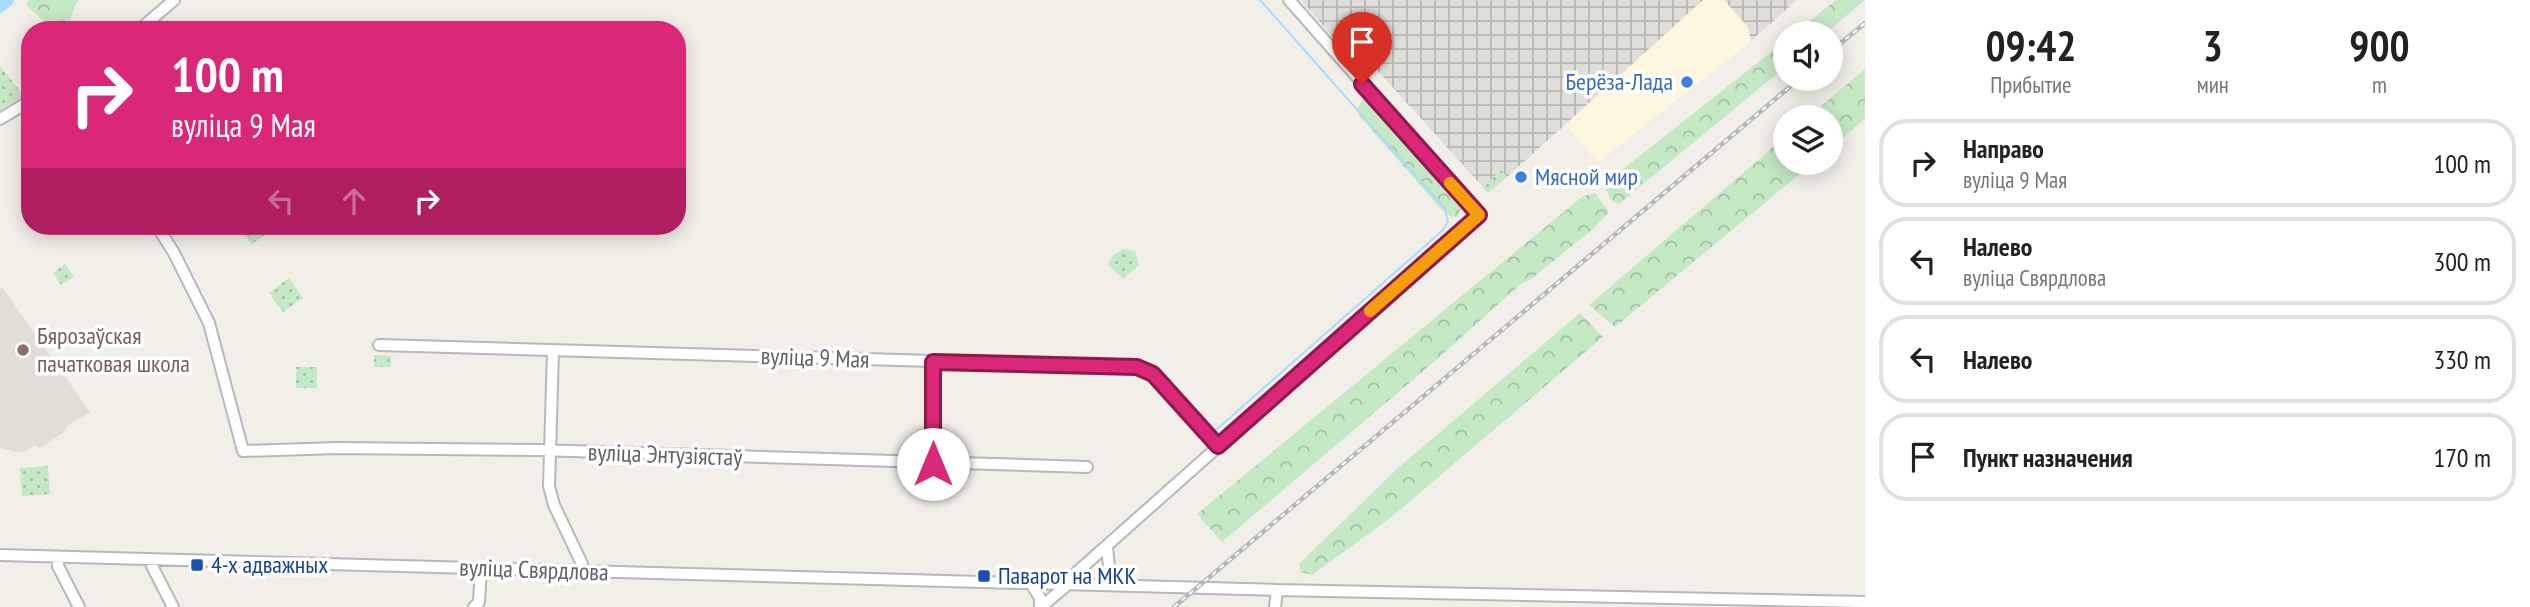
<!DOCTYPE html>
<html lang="ru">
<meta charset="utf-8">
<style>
body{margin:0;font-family:"PT Sans Narrow",sans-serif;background:#f6f6f6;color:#222;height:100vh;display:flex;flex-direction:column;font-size:26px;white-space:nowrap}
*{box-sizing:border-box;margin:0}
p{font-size:23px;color:#767676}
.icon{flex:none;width:38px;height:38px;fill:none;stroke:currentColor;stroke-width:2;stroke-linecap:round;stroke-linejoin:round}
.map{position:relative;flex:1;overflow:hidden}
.sheet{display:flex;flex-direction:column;background:#fff;width:665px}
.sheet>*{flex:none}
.guide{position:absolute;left:21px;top:21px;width:665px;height:214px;border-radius:28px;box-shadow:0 4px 18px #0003;background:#db2777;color:#fff;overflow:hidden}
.fabs{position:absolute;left:1773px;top:21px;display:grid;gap:14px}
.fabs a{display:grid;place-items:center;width:70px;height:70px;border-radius:50%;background:#fff;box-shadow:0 4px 18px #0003;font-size:35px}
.pin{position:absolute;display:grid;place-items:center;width:60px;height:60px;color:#fff;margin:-72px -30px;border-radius:50% 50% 50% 0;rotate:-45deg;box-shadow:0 0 7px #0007}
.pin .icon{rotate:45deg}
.me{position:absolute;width:77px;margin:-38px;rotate:0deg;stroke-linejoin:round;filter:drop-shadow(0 0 5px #0008)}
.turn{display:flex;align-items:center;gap:24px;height:147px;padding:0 35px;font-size:32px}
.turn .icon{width:91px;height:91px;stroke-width:2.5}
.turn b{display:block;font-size:49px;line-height:60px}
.lanes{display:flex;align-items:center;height:66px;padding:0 35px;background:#0003;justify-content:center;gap:35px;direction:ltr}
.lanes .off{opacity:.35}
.eta{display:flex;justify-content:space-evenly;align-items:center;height:119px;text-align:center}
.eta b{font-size:42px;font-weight:600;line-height:49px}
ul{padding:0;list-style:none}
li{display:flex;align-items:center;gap:21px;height:88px;margin:0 14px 10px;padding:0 21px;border:4px solid #e0e0e0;border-radius:28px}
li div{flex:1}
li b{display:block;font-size:26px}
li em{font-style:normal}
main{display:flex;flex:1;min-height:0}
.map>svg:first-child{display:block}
</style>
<main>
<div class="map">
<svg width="1865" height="607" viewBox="0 0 1865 607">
<defs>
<pattern id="industrial-grid" width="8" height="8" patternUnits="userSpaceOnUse" patternTransform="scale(1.75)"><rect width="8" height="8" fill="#e0deda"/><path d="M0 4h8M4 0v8" fill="none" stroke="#b9b8b5"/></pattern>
<pattern id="grass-dots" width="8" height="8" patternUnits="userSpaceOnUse" patternTransform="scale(1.75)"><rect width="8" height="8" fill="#c5e8c5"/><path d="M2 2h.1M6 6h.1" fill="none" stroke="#a3c0a4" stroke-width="1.8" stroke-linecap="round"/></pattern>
<pattern id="forest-crowns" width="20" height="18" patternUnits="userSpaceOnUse" patternTransform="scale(1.75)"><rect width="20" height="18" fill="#c5e8c5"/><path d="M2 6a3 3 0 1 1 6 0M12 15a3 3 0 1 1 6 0" fill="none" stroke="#a3c0a4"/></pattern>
</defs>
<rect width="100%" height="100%" fill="#f1efe8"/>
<path fill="#fef7e0" d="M1703,0H1724L1748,27L1751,41L1598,163L1565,124Z"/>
<path fill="url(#industrial-grid)" d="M1301,0H1703L1507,177L1500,171L1483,187L1377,70L1366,75Z
M1724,0H1797L1751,41L1748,27Z"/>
<path fill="#e1ded6" d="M2,287L90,412L67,426L63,433L39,448L36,445L22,453L0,448V289Z"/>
<path fill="url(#grass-dots)" d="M0,66L24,96L0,110Z
M1501,170L1507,177L1488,193L1483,187Z
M238,226H271L273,229L252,244Z
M1123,249L1135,251L1139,265L1123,279L1108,265L1112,256Z
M65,264L74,277L61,285L53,273Z
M289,278L303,298L283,312L269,293Z
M374,355L391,356V367H374Z
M296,367H317V388H296Z
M48,466L50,494L22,496L20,468Z"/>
<path fill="url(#forest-crowns)" d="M29,0H79L74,7L68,28L55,30L29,8L26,3Z
M1836,0H1865L1826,33H1795Z
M1785,41V67L1619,204L1613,202L1605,189L1613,177Z
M1865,69V119L1831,148L1830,117H1808Z
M1364,98L1461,209L1457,217L1450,216L1441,209L1358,114V107Z
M1785,137V163H1813L1615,327L1589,305Z
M1595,193L1609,212L1592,230L1530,280L1522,283L1435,361L1222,542L1197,514L1583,196Z
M1580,313L1603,337L1389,519L1312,575L1301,572L1299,564L1399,467Z"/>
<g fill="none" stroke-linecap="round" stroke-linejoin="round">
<path stroke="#aadaff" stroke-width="2" d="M1216,430L1443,230L1448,222L1445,209L1260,0"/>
<path stroke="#aadaff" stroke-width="12" d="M0,7L8,0"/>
<g stroke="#b5b8bc" stroke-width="14">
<path id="minor" d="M139,30L174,0
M0,119L30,101
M157,226L174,253L209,323L243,451L337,448L539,450L1087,467
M379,345L1137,367L1153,374L1218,446
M553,351L549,486L554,505L582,564L581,571
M933,362V464
M1107,547L1109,566L1121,584
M0,555L1277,590L1865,602
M58,558V566L79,607
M151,560L152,566L173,607
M1030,582L1040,598V607
M474,607L479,602L481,568
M1041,607L1066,586L1077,572L1479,215L1289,0
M1275,607L1277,590"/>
</g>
<use href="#minor" stroke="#fff" stroke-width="10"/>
<g stroke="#b6b7b8" stroke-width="4.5">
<path id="rail" d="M1830,52L1865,23
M1174,607L1799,79"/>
</g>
<use href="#rail" stroke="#fff" stroke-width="2" stroke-dasharray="5" stroke-linecap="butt"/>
</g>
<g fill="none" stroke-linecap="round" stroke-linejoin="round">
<g stroke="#8e194d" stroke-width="18">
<path id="route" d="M933,464V362L1137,367L1153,374L1218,446L1479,215L1362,84"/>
</g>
<use href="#route" stroke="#db2777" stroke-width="12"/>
<path stroke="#f59e0b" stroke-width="12" d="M1370,311L1479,215L1450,183"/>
</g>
<g fill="#3f7fe0" stroke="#fff" stroke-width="2.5">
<circle cx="1687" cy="82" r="7"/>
<circle cx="1521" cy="177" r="7"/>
</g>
<circle fill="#8d6e63" stroke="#fff" stroke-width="2.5" cx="23" cy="350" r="7"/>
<g fill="#1a4fb4" stroke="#fff" stroke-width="2.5">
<rect x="190" y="558" width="14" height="14" rx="3.5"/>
<rect x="977" y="569" width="14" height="14" rx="3.5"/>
</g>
<g text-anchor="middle" stroke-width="7" stroke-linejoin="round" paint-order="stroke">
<g font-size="24" fill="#366cbe" stroke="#fff" text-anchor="end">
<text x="1673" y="90">Берёза-Лада</text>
<text x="1535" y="185" text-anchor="start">Мясной мир</text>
</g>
<g font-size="24" fill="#785e54" stroke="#fff" text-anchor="start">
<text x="37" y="344">Бярозаўская<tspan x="37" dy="28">пачатковая школа</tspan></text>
</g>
<g font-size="24" fill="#5f6368" stroke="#fff">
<text transform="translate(815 358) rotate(2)" y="8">вуліца 9 Мая</text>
<text transform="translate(665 455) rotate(2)" y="8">вуліца Энтузіястаў</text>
<text transform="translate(534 570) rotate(2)" y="8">вуліца Свярдлова</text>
</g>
<g font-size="24" fill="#164399" stroke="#fff" text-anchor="start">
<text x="211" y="573">4-х адважных</text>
<text x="998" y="584">Паварот на МКК</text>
</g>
</g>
</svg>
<div class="fabs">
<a><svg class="icon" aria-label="sound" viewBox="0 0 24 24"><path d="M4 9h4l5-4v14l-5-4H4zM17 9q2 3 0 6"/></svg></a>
<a><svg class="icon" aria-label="layers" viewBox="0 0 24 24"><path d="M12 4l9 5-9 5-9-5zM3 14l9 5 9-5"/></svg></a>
</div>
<div class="pin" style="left:1362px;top:84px;background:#d93025"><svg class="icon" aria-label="arrive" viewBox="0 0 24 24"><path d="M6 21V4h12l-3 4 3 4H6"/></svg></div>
<svg class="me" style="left:933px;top:464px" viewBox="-20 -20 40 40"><circle r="19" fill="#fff"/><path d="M0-13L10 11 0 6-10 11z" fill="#db2777"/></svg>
<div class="guide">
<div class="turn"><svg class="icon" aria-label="right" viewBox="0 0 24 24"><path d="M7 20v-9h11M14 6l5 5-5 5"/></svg><div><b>100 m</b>вуліца 9 Мая</div></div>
<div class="lanes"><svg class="icon off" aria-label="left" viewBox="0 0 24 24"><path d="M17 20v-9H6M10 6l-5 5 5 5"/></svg><svg class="icon off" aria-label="ahead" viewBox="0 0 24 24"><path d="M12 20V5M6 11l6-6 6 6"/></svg><svg class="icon" aria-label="right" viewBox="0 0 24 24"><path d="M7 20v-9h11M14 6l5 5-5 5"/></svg></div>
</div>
</div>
<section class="sheet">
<div class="eta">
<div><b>09:42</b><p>Прибытие</p></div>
<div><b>3</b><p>мин</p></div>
<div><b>900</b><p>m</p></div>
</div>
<ul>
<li><svg class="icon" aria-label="right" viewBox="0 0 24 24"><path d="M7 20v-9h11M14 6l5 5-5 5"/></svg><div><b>Направо</b><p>вуліца 9 Мая</p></div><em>100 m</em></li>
<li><svg class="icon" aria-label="left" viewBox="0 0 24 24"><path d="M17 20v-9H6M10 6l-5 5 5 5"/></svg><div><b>Налево</b><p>вуліца Свярдлова</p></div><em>300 m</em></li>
<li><svg class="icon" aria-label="left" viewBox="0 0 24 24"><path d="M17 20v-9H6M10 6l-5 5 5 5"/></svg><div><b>Налево</b></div><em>330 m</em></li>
<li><svg class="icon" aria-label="arrive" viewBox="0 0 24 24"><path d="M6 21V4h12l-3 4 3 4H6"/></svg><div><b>Пункт назначения</b></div><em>170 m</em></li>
</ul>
</section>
</main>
